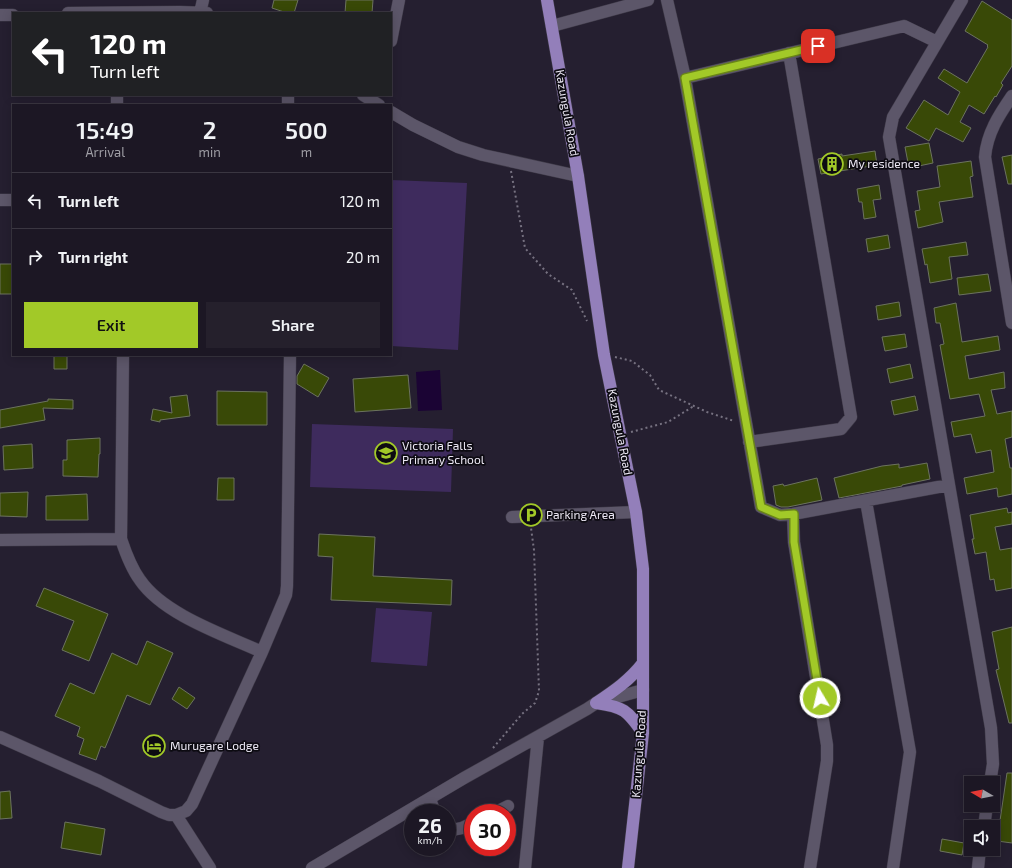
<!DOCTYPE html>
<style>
body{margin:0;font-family:"Exo 2",sans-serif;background:#25202c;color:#f1f3f6;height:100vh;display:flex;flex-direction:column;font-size:15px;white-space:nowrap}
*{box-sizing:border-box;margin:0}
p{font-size:13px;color:#a09fa6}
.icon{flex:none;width:22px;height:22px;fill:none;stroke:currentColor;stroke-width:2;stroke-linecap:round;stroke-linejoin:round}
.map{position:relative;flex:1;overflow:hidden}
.drawer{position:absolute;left:12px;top:104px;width:380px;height:252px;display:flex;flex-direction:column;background:#1c1724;border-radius:0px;box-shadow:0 2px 10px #0003,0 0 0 1px #3a3641}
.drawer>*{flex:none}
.hud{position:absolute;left:12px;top:12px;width:380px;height:84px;border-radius:0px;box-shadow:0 2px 10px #0003,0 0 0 1px #3a3641;background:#202124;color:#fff;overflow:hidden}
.needle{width:26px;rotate:280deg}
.buttons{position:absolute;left:964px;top:776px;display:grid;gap:8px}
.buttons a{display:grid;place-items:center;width:36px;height:36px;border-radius:0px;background:#1c1724;box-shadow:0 2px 10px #0003,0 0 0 1px #3a3641;font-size:20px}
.speed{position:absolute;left:404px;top:804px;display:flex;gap:8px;font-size:20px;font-weight:700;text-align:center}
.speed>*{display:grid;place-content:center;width:52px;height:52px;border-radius:50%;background:#1c1724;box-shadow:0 2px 10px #0003,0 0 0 1px #3a3641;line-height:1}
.speed small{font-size:10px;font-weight:400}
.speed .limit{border:6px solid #d22;background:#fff;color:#111}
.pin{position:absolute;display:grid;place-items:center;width:34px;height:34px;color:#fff;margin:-17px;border-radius:8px;box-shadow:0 2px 6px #0006}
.me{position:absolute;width:44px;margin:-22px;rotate:351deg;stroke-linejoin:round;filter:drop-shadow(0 0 3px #0008)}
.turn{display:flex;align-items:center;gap:14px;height:84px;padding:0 12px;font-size:18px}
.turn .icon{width:52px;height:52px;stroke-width:2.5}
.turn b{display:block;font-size:28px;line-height:34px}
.eta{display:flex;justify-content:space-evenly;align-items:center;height:68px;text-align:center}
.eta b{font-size:24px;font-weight:600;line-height:28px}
.action{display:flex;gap:8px;margin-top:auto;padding:8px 12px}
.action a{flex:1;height:46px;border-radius:0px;background:#a2c928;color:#111;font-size:16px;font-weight:600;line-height:46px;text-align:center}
.action a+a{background:#25202c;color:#f1f3f6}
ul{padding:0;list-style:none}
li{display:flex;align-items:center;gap:12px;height:56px;padding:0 12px;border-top:1px solid #3a3641}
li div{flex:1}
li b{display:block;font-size:15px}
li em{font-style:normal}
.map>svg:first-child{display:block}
</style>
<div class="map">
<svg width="1012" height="868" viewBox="0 0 1012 868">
<rect width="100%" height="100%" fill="#251f30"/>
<path fill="#3e2b5d" d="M391,180L467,183L458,350L391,346Z
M312,424L453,429L451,492L310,487Z
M376,608L432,612L427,666L371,662Z"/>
<path fill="#1b0434" d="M440,370L442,410L418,411L416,372Z"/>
<path fill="#394907" stroke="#6c735f" d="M274,0H298L294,13H287L272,8Z
M346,0H373L372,13H345Z
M982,1L1012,20V66L1001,83L1003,85L996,97L995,96L984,114L969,105L960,122L971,128L963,142L936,128L929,141L906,128L924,100L948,115L960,92L938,78L944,69L967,83L988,47L987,46L988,45L965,31Z
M929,143L933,163L909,168L905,147Z
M875,151L877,165L821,174L818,159L842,154V156Z
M1012,155V184H1008L1002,157Z
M971,161L973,176L970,177L973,197L939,202L943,222L918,228L915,211L920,210L917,191L940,187L937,166Z
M879,185L881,199L873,200L876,217L864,219L862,202H859L857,189Z
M888,235L890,248L868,252L866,239Z
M966,242L968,255L949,257L952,279L930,283L927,264L925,265L922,249Z
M0,264H13V294H0Z
M988,274L991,291L959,295L957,278Z
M899,302L901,316L878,320L876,306Z
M956,303L962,342L998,336L1000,350L965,356L969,379L1004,372L1005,388L991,390L997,414L1012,411V437L1005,439L1010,468H1012V494L998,497L997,488L967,494L964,478L994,472L991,450L976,453L971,434L954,437L951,422L985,416L979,394L950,399L940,345L944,344L940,323H936L934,308Z
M905,334L907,347L885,351L882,337Z
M54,355H67V369H54Z
M304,364L329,378L318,397L297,384V376Z
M910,364L913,378L890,383L887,369Z
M408,375L411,408L355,412L353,379Z
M217,391L267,392V425H217Z
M187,395L190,416L160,420V422L151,420L153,409L172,413L170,397Z
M915,396L918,410L894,415L891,401Z
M48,399L73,400V409L43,408L45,420L0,428V410L48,401Z
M100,438V454H99L98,477L63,476V460H67V440Z
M32,444L33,468L4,470L3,446Z
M927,463L930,479L902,485V486L839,498L834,478L882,466L899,464V468Z
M218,478H234V500H217Z
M817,478L822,500L788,507H781L776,505L773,486L783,484L784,486Z
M28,492L27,517L0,516V493Z
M87,494L88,520H46V496Z
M1007,508L1008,513L1012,512V524L995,527L1000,550L1012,548V588L996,591L994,579L990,580L986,552L975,554L972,539H974L970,515Z
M319,534L375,537L373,576L452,580L451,605L331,600L333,557L318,556Z
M44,588L108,614L89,661L62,650L74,621L36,606Z
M1012,627V723H1009L996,670L999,669L992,632Z
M147,641L173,653L150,705L127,695L105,748L101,746L96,760L79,754L84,739L77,736L80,727L55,716L70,683L94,694L112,653L137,665Z
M179,687L195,698L187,709L172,699Z
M1007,773H1012V843L997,841Z
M10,791L12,818L0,819V792Z
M65,822L105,829L101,855L61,848Z
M942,839L964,843L962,855L940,851Z"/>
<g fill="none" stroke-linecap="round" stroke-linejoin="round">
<g stroke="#3f3a48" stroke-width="13">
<path id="minor" d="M667,0L685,78L761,507L780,515L793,514L949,485
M962,0L893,117L889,137L991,728L993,764L990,783
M68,13L180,12L207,13
M200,13L203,0
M0,15H13
M552,26L648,0
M391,41L399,0
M685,78L904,26L937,42
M117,95V105
M288,95V105
M363,95L379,105
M1012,96C999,115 987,133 985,157L1012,323
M391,112L413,125L458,147L483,155L578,176
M0,200H13
M749,442L841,429L851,417L789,53
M866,501L910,752L893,868
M793,514L794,542L827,745V761L810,868
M512,517L636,512
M121,539L123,355
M0,540L121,539C126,554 131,568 140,580C164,615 225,635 262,652
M0,737L99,781L161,812L169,815H176L210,868
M430,799L435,813
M494,813L508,806
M176,815L186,811L192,804L262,652L286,595L287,586L290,355
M984,827L987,805
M447,831L462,828L473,823
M312,868L464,778L587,709L596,703L643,690
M525,868L538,737
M978,868L980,849"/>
</g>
<g stroke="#3f3a48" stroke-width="13">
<path id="major" d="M547,0L578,176L604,355L636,512L643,569V733L628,868
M596,703C614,691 630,680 643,663
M596,703C624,707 627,710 643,733"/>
</g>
<path stroke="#777281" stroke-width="2" stroke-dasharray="2 3" stroke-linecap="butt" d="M511,171L525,248L548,274L572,290L587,321
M615,357L632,361L650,375L659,390L707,412L734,421
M631,432L668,422L694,406
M493,748L522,714L535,703L539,691L534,550L531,528"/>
<use href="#minor" stroke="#5c5669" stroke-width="12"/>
<use href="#major" stroke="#937fba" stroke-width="12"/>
</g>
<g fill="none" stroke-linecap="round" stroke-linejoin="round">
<g stroke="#69831a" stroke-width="10">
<path id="route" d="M818,46L685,78L761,507L780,515L794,514V542L820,698"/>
</g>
<use href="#route" stroke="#a2c928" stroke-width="7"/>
</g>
<defs>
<g id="building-ring" transform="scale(1.15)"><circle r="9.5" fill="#0d0b12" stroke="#a2c928" stroke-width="1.5"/><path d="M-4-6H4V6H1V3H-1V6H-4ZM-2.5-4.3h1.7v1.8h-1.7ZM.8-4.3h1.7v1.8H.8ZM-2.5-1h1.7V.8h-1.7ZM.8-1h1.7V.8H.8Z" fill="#a2c928"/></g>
<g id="school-ring" transform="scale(1.15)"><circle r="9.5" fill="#0d0b12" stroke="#a2c928" stroke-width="1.5"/><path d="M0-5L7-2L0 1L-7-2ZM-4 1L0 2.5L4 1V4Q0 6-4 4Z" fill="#a2c928"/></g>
<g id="parking-ring" transform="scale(1.15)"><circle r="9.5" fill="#0d0b12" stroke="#a2c928" stroke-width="1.5"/><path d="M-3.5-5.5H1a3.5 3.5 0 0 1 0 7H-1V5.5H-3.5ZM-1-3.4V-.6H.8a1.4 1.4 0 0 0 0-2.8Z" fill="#a2c928"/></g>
<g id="hotel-ring" transform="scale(1.15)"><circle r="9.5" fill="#0d0b12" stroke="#a2c928" stroke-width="1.5"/><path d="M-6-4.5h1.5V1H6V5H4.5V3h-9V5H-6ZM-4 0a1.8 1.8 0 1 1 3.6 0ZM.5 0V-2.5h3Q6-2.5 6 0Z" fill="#a2c928"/></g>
</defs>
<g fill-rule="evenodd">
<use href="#building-ring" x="832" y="164"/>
<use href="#school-ring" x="386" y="453"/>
<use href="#parking-ring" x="531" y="515"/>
<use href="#hotel-ring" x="154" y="746"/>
</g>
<g text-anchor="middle" stroke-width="3.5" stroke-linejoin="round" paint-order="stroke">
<g font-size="12" fill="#ece8f4" stroke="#0d0b12">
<text transform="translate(567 113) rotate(80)" y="4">Kazungula Road</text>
<text transform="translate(620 432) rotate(79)" y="4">Kazungula Road</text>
<text transform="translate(639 754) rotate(-86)" y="4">Kazungula Road</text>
</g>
<g font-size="12" fill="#ece8f4" stroke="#0d0b12" text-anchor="start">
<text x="848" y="168">My residence</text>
<text x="402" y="450">Victoria Falls<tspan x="402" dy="14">Primary School</tspan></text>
<text x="546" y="519">Parking Area</text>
<text x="170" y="750">Murugare Lodge</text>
</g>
</g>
</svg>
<div class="buttons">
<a><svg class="needle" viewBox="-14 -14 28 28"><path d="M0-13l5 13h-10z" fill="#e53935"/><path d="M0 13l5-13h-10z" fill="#a09fa6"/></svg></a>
<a><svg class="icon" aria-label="sound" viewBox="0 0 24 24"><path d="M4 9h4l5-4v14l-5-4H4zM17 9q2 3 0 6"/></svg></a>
</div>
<div class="speed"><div>26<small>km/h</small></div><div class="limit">30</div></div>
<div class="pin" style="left:818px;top:46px;background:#d93025"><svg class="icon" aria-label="arrive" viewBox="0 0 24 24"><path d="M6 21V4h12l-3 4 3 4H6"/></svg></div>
<svg class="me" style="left:820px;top:698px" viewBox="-20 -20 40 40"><circle r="17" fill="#a2c928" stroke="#fff" stroke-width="3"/><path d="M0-11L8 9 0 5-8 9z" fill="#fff"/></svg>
<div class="hud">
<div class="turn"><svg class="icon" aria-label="left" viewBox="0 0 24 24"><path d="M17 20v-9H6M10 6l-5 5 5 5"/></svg><div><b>120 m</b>Turn left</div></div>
</div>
<section class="drawer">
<div class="eta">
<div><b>15:49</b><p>Arrival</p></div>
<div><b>2</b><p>min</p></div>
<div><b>500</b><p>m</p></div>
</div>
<ul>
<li><svg class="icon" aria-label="left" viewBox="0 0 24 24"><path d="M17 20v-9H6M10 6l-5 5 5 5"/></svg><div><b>Turn left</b></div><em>120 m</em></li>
<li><svg class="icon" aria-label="right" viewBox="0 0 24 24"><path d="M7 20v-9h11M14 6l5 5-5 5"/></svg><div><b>Turn right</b></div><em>20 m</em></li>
</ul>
<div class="action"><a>Exit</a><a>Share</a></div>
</section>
</div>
